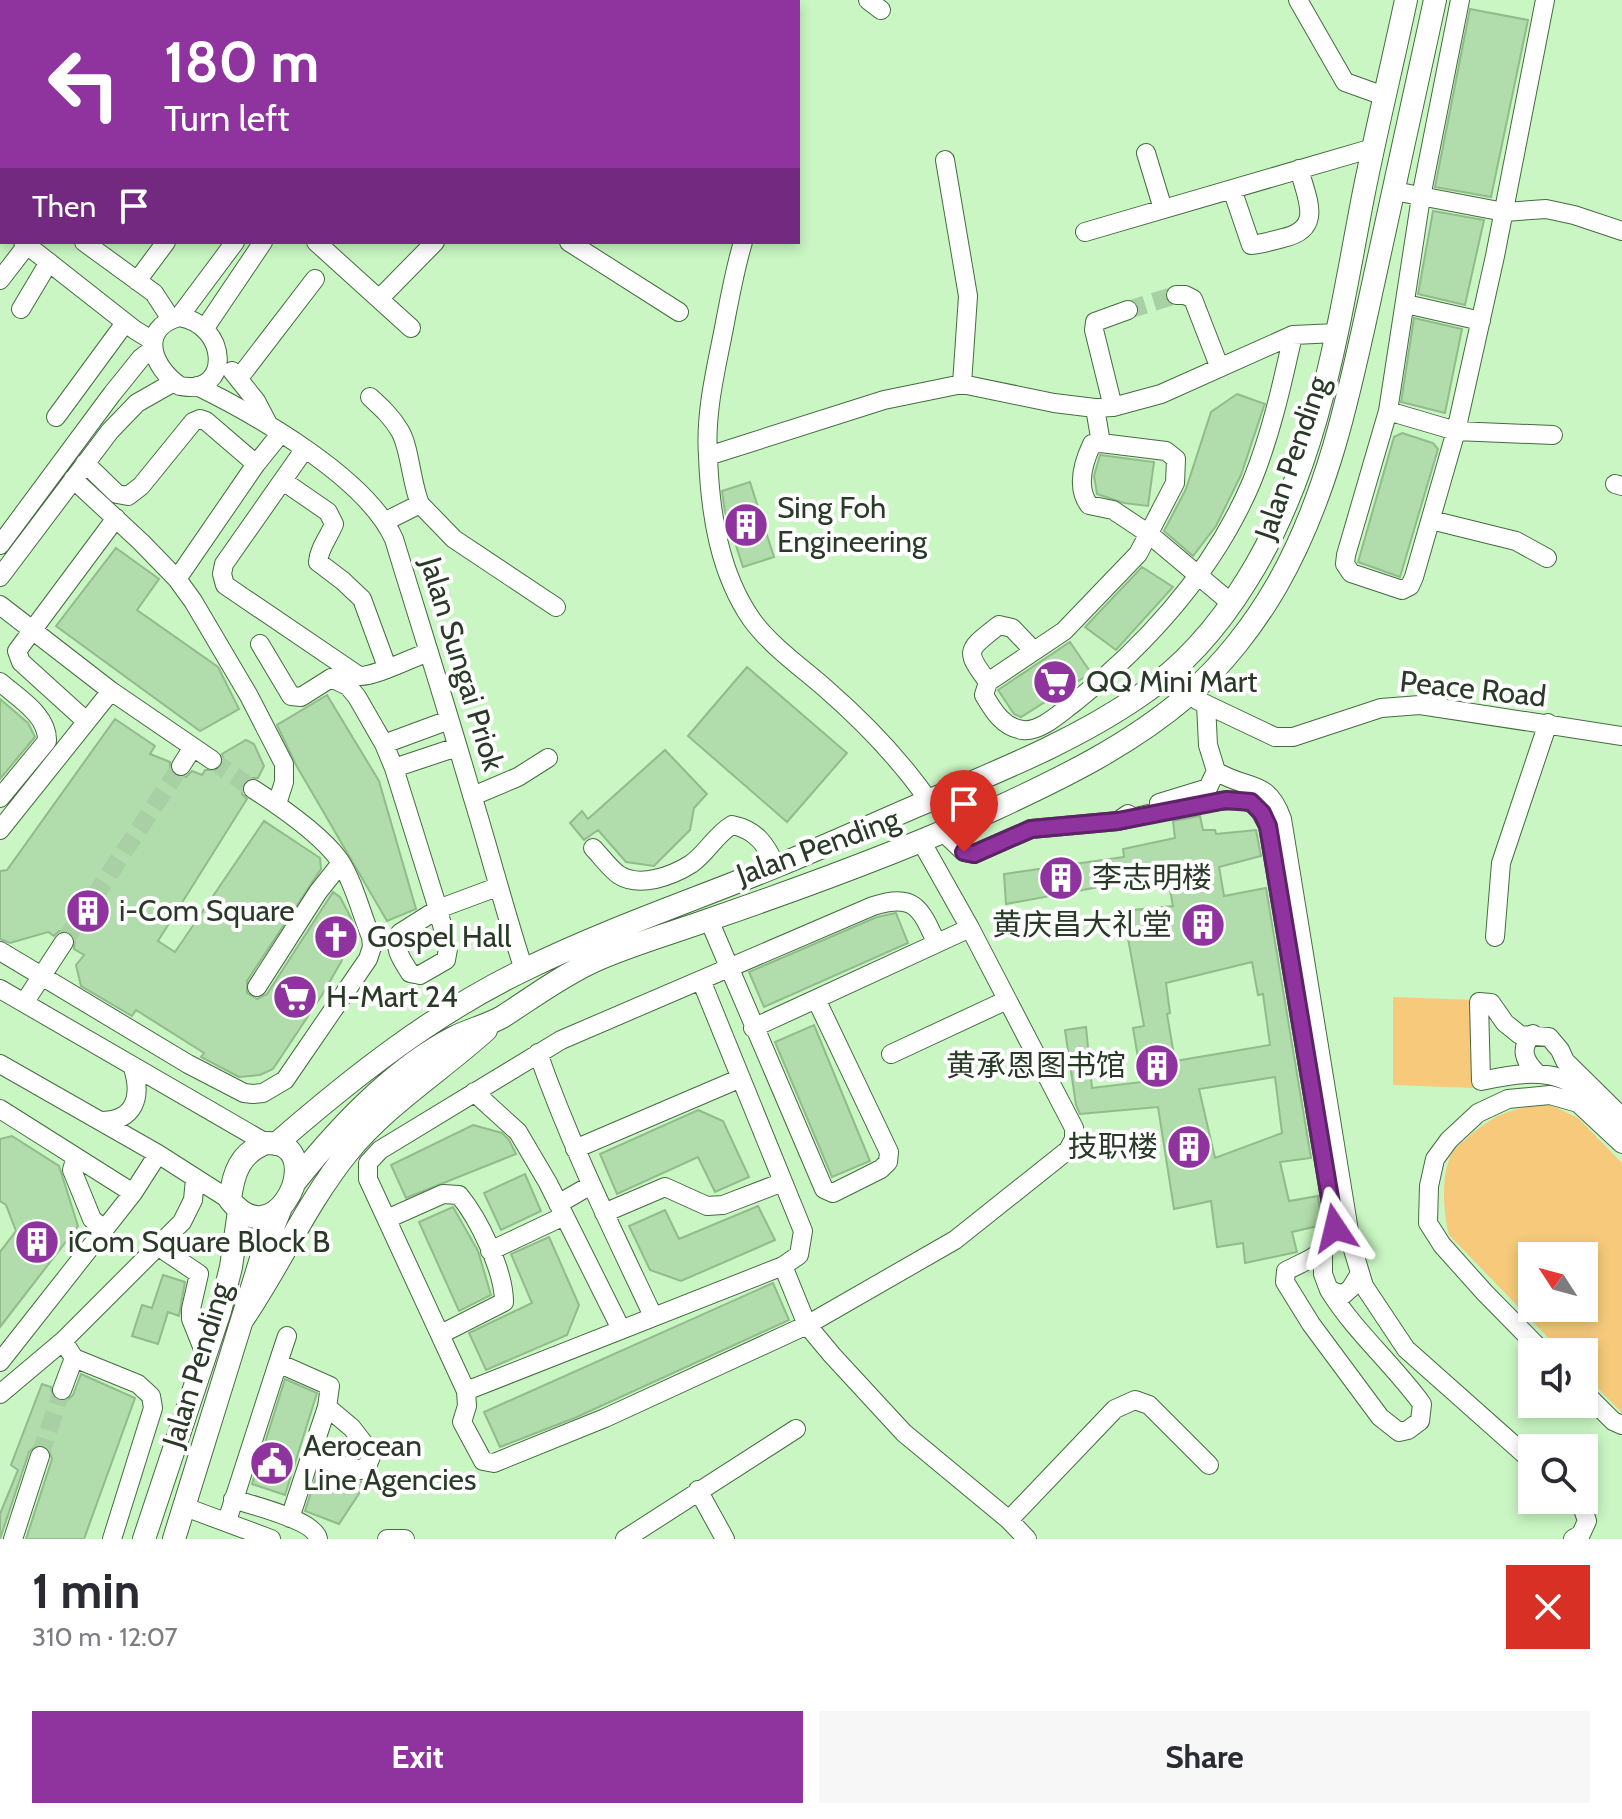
<!DOCTYPE html>
<meta charset="utf-8">
<style>
body{margin:0;font-family:Cabin,"Noto Sans SC",sans-serif;background:#f7f7f7;color:#2b2b33;height:100vh;display:flex;flex-direction:column;font-size:30px;white-space:nowrap}
*{box-sizing:border-box;margin:0}
p{font-size:26px;color:#7c7c81}
.icon{flex:none;width:44px;height:44px;fill:none;stroke:currentColor;stroke-width:2;stroke-linecap:round;stroke-linejoin:round}
.map{position:relative;height:1539px;overflow:hidden}
.details{display:flex;flex-direction:column;background:#fff;flex:1}
.details>*{flex:none}
.top-card{position:absolute;left:0px;top:0px;width:800px;height:244px;box-shadow:0 4px 12px #0003;background:#8f349f;color:#fff;overflow:hidden}
.needle{width:52px;rotate:306deg}
.buttons{position:absolute;left:1518px;top:1242px;display:grid;gap:16px}
.buttons a{display:grid;place-items:center;width:80px;height:80px;border-radius:0px;background:#fff;box-shadow:0 4px 12px #0003;font-size:40px}
.pin{position:absolute;display:grid;place-items:center;width:68px;height:68px;color:#fff;margin:-82px -34px;border-radius:50% 50% 50% 0;rotate:-45deg;box-shadow:0 0 8px #0007}
.pin .icon{rotate:45deg}
.me{position:absolute;width:88px;margin:-44px;rotate:350deg;stroke-linejoin:round;filter:drop-shadow(0 0 6px #0008)}
.turn{display:flex;align-items:center;gap:28px;height:168px;padding:0 32px;font-size:36px}
.turn .icon{width:104px;height:104px;stroke-width:2.5}
.turn b{display:block;font-size:56px;line-height:68px}
.then{display:flex;align-items:center;height:76px;padding:0 32px;background:#0003;gap:16px;font-size:30px}
.round{display:grid;place-items:center;flex:none;width:84px;height:84px;border-radius:0px;background:#f7f7f7}
.summary{display:flex;align-items:center;justify-content:space-between;height:136px;padding:0 32px}
h1{font-size:48px;font-weight:700;line-height:60px}
.primary-button{display:flex;gap:16px;margin-top:auto;padding:16px 32px}
.primary-button a{flex:1;height:92px;border-radius:0px;background:#8f349f;color:#fff;font-size:32px;font-weight:700;line-height:92px;text-align:center}
.primary-button a+a{background:#f7f7f7;color:#2b2b33}
.map>svg:first-child{display:block}
</style>
<div class="map">
<svg width="1622" height="1539" viewBox="0 0 1622 1539">
<rect width="100%" height="100%" fill="#c9f6c3"/>
<path fill="#f6ca7a" fill-rule="evenodd" d="M1393,997L1475,1000L1474,1088L1393,1085Z
M1551,1105L1578,1118L1622,1163V1413L1584,1374V1352H1562L1449,1235C1443,1214 1440,1169 1454,1150C1457,1146 1463,1142 1467,1138C1494,1114 1515,1106 1551,1105ZM1532,1256H1584V1308H1532Z"/>
<path fill="#b1dcab" stroke="#91bb8b" stroke-width="2" fill-rule="evenodd" d="M1470,9L1528,20L1491,197L1435,187Z
M1433,211L1484,220L1465,305L1418,294Z
M1414,318L1462,329L1445,413L1401,402Z
M1237,394L1265,404L1264,406L1241,475L1216,526L1193,556L1164,531L1186,489L1211,412Z
M1402,433L1433,443L1438,449L1400,577L1358,562L1394,437Z
M1100,455L1154,462L1148,506L1124,503L1097,494L1094,476Z
M750,482L774,557L743,567L725,512L722,491Z
M116,548L159,579L137,610L218,667L239,709L200,731L56,626Z
M1142,567L1173,587L1116,650L1085,627Z
M1070,642L1091,673L1021,717L1014,714L998,690Z
M747,667L847,753L787,822L688,736Z
M327,695L379,781L416,909L387,921L296,765L277,725Z
M0,699L28,723L35,737L0,779Z
M115,719L155,746L150,754L170,762V771L175,776L186,777L192,771L202,775L205,770H218L224,762L222,754L246,740L254,744L264,766L258,778H248L243,783L242,794L247,799L158,941L175,952L264,821L320,858L321,869L247,981V993L257,999L267,994L333,892L340,897L351,918L354,925L341,962L322,995L273,1069L260,1075L239,1077L201,1057L204,1053L136,1010L132,1016L81,986L76,965L84,955L74,949L75,937L70,932L59,931L54,936L48,932L10,943L0,939V871L7,870Z
M665,750L707,794L694,808L690,830L654,866L626,862L598,830L584,840L570,823L582,811L588,819Z
M1200,816L1203,830H1215L1216,834L1256,830L1261,856L1219,867L1224,896L1266,888L1311,1158L1280,1162L1289,1201L1318,1196L1322,1225L1292,1232L1297,1252L1245,1263L1243,1243L1217,1247L1211,1201L1174,1209L1158,1107L1080,1114L1076,1105L1065,1030L1086,1027L1092,1088L1142,1082L1133,1028L1144,1026L1123,911L1173,906L1168,879L1126,884V882L1006,904L1004,874L1124,857L1123,849L1175,838L1173,821ZM1252,962L1258,995L1263,994L1270,1045L1175,1061L1167,1014L1170,1013L1166,983ZM1275,1077L1282,1133L1215,1158L1199,1089Z
M896,913L908,943L764,1007L749,972L877,917Z
M814,1025L870,1161L832,1177L775,1042Z
M698,1110L723,1121L749,1177L715,1192L698,1157L617,1194L600,1154Z
M473,1125L502,1133L509,1140L516,1154L406,1198L391,1165Z
M12,1136L59,1166L78,1226L0,1327V1252L16,1231L6,1205L0,1201V1139Z
M525,1174L541,1211L501,1230L484,1193Z
M758,1206L775,1240L681,1281L650,1270L629,1226L665,1210L679,1239Z
M453,1207L478,1251L491,1295L459,1311L419,1222Z
M549,1237L579,1305L567,1335L486,1370L469,1333L532,1303L511,1254Z
M163,1275L185,1282L179,1316L168,1312L158,1344L132,1336L142,1305L152,1308Z
M773,1283L789,1320L577,1417L500,1447L484,1412Z
M81,1374L135,1398L84,1539H26L52,1459L48,1447L38,1444L29,1452L0,1539V1514L18,1470L11,1465L42,1384L51,1387L53,1398L65,1402L73,1395Z
M285,1379L317,1393L285,1495L252,1484Z
M318,1471L366,1483L339,1524L305,1511Z"/>
<g fill="none" stroke-linecap="round" stroke-linejoin="round">
<path stroke="#a9d0a4" stroke-width="18" stroke-dasharray="18 9" stroke-linecap="butt" d="M1128,310L1176,295
M212,760L253,789
M64,942L181,766
M40,1456L62,1390"/>
<g stroke="#456c40" stroke-width="20">
<path id="minor" d="M358,0L360,1
M540,0L545,2
M787,0L788,2
M868,0L881,10
M1298,0L1345,82L1384,96
M1460,0L1421,197L1388,411L1346,555L1345,564L1351,573L1402,590L1410,586L1414,577L1456,431L1495,256L1545,0
M108,2L109,0
M224,2L226,0
M413,2L415,0
M443,2L445,0
M0,31L2,32
M1146,153L1163,209
M945,160L968,296L962,384
M0,181L2,182
M1232,189L1251,245C1261,244 1272,241 1283,238C1324,229 1307,199 1299,169
M1394,191L1504,212L1546,209L1574,215L1622,231
M0,225L2,226
M1085,232L1373,148
M23,242L135,330L153,341
M84,242L154,293L171,319
M316,242L411,328
M569,242L679,312
M743,242C734,272 729,302 723,333C715,373 705,415 708,456L884,400L962,384L1054,403L1095,408L1113,407L1161,394L1293,335L1337,333
M0,280L27,245
M137,281L166,242
M1176,295H1185L1193,299L1219,366
M379,299L435,242
M1406,304L1481,321
M21,309L49,262
M179,317C228,324 233,396 180,386C152,367 138,329 179,317Z
M179,317L235,242
M205,328L263,242
M232,371L256,401L267,422
M239,378L315,279
M197,386C256,415 366,477 394,539C420,624 447,709 472,795C490,853 505,912 524,970
M370,397C381,407 392,417 400,431C410,448 411,482 420,504L386,521
M1113,407L1094,330L1095,322L1128,310
M1095,408L1101,443L1166,451L1176,459L1175,483L1138,554L1064,631L988,682L984,695C993,710 1003,728 1023,730C1041,732 1061,712 1075,702C1148,643 1215,569 1252,481C1271,434 1282,385 1293,335
M1388,411L1456,431L1553,435
M56,417L125,323
M1101,443L1092,444C1083,463 1076,487 1089,505L1113,510L1149,534L1231,603
M304,450L224,564L222,574L225,585L359,676C375,677 411,658 429,652
M708,456C710,512 719,573 752,620C771,646 801,667 825,688C864,722 899,758 929,801
M85,463L117,494L128,496L141,486L193,422L200,419L206,421L256,464
M73,479L141,542L177,579L193,601L249,696L284,764V782L277,804
M283,481L328,512L334,524C329,537 319,548 318,562L343,581L362,599L387,667
M1615,484L1622,486
M420,504L454,539L556,607
M1431,520L1516,541L1547,558
M0,545L112,394L141,358L153,349
M0,577L110,431L137,403L174,382
M177,579L256,464L281,433
M0,605L111,691L212,760
M260,644L291,696L301,697L331,678L348,686L357,697L384,744L394,768L438,909L448,949L446,960L420,975L410,973C402,960 392,948 400,933L438,909L497,887
M0,682C18,698 48,715 47,741L0,798
M988,682C963,649 968,650 999,625L1012,628L1033,650
M1197,700L1275,737H1293L1381,708L1420,705L1622,736
M1206,704L1208,745L1216,771C1247,791 1267,777 1282,819L1351,1243L1364,1286L1406,1349L1532,1461
M86,721L21,662L17,651L116,518
M384,744L449,720
M181,766L193,747
M394,768L457,747
M473,796L518,777L548,758
M1159,803L1208,788L1216,771
M1118,821C1148,815 1223,794 1249,802C1259,806 1264,818 1268,826L1335,1228C1327,1256 1310,1258 1286,1271L1285,1282L1311,1324L1380,1417L1399,1432L1408,1430L1420,1421L1422,1404C1393,1364 1355,1332 1329,1290L1343,1295L1351,1288L1359,1275
M0,830L111,691
M943,832L964,852L974,854L1031,829L1118,821L1128,814
M593,848C601,856 610,869 619,875C640,888 672,876 691,864C707,853 715,835 732,825C757,830 766,845 776,866
M709,920L824,1189L833,1193L881,1169L888,1162L889,1152L816,999
M1495,937L1501,863L1548,723
M0,951L188,1064L244,1093L253,1094L263,1093L285,1080L368,959L372,947L371,937C361,913 354,883 340,861C321,834 281,807 253,789
M701,980L803,1231L799,1255L783,1266L466,1391L368,1179V1163L380,1150L561,1040L873,906C914,893 920,907 936,942
M257,987L318,892L341,863
M0,989L266,1143
M24,1003L64,942
M753,1028L970,928
M1533,1034C1519,1048 1524,1061 1537,1073
M538,1053C570,1144 612,1229 653,1316
M891,1054L1007,1000
M0,1064L158,1154L230,1200
M474,1092L518,1132L548,1183L621,1329
M0,1109L133,1193
M1622,1117L1565,1061L1560,1050L1549,1037L1520,1035L1505,1023L1491,1003L1479,1002L1481,1081C1554,1065 1570,1074 1622,1125
M101,1121C135,1121 142,1097 133,1068
M575,1149L741,1078
M76,1157L72,1170L92,1219L105,1230
M558,1204L591,1185
M604,1213L665,1187L707,1206L723,1205L783,1182
M387,1219L443,1194L459,1195C479,1219 504,1271 504,1302L441,1334
M159,1247L199,1274L191,1309V1319L205,1354
M490,1251L564,1216
M1323,1253V1274L1329,1290
M783,1266L807,1325L832,1355L904,1433L1009,1520L1027,1539
M63,1341L74,1358L138,1384L151,1396L153,1408L112,1539
M1543,1352L1485,1293L1442,1245L1428,1223L1429,1186L1435,1159L1449,1140L1478,1113L1508,1099L1550,1095L1578,1103L1622,1144
M0,1362L133,1193L158,1154
M278,1363L287,1336
M62,1390L74,1358
M466,1391L467,1406L462,1422L483,1461L494,1463L605,1418L807,1325L955,1240L1068,1150L1074,1139V1128L970,928L921,841
M1584,1392L1613,1421L1622,1425
M0,1394L63,1341L182,1222L193,1200L195,1179
M310,1457L361,1470L368,1464L372,1454L352,1428L327,1407
M698,1490L725,1539
M233,1499C251,1505 315,1520 318,1539
M185,1507L271,1539
M1009,1520L1115,1409L1135,1400L1149,1405L1209,1465
M227,1521L278,1363L330,1386L327,1407L290,1518
M13,1539L40,1456
M387,1539H405
M625,1539L796,1429
M1573,1539L1581,1534L1587,1521L1583,1509L1574,1500"/>
</g>
<g stroke="#456c40" stroke-width="24">
<path id="major" d="M266,1143C272,1143 280,1144 285,1147C317,1168 272,1253 230,1200C233,1173 240,1153 266,1143Z
M276,1144C353,1077 434,1013 526,969C608,929 694,900 777,866C823,847 868,827 914,807C991,774 1072,743 1141,695C1184,666 1220,624 1247,580C1319,465 1338,327 1363,197C1376,131 1392,66 1406,0
M295,1182C337,1129 392,1070 453,1038C468,1030 486,1026 502,1017C532,998 561,976 594,961C632,944 672,933 711,919C807,886 903,851 995,809C1062,778 1130,745 1187,696C1222,666 1254,625 1277,585C1329,494 1350,390 1372,289C1394,192 1414,96 1435,0
M243,1319C280,1265 306,1204 348,1152C387,1104 441,1071 486,1030
M144,1539L220,1311L231,1267L239,1211
M174,1539L264,1249L280,1210"/>
</g>
<use href="#minor" stroke="#fff" stroke-width="18"/>
<use href="#major" stroke="#fff" stroke-width="22"/>
</g>
<g fill="none" stroke-linecap="round" stroke-linejoin="round">
<g stroke="#5d2267" stroke-width="20">
<path id="route" d="M964,852L974,854L1031,829L1118,821L1226,800L1251,802L1262,813L1268,826L1335,1228"/>
</g>
<use href="#route" stroke="#8f349f" stroke-width="14"/>
</g>
<defs>
<g id="building-disc" transform="scale(2.3)"><circle r="9.5" fill="#8f349f" stroke="#fff"/><path d="M-4-6H4V6H1V3H-1V6H-4ZM-2.5-4.3h1.7v1.8h-1.7ZM.8-4.3h1.7v1.8H.8ZM-2.5-1h1.7V.8h-1.7ZM.8-1h1.7V.8H.8Z" fill="#fff"/></g>
<g id="supermarket-disc" transform="scale(2.3)"><circle r="9.5" fill="#8f349f" stroke="#fff"/><path d="M-6-5.5h2.5l.6 2H6L4.5 2H-2.5L-4.4-4H-6ZM-1.5 3.2a1.3 1.3 0 1 0 .1 0ZM3 3.2a1.3 1.3 0 1 0 .1 0Z" fill="#fff"/></g>
<g id="church-disc" transform="scale(2.3)"><circle r="9.5" fill="#8f349f" stroke="#fff"/><path d="M-1.2-6h2.4v3.5h3.3v2.4h-3.3V6h-2.4V-.1h-3.3v-2.4h3.3Z" fill="#fff"/></g>
<g id="civic-disc" transform="scale(2.3)"><circle r="9.5" fill="#8f349f" stroke="#fff"/><path d="M-.6-6.5H3V-4.5H.6V-3L4-1V1h2V6H-6V1h2V-1L-.6-3ZM-1.2 2.5V6h2.4V2.5Z" fill="#fff"/></g>
</defs>
<g fill-rule="evenodd">
<use href="#building-disc" x="746" y="525"/>
<use href="#supermarket-disc" x="1055" y="682"/>
<use href="#building-disc" x="1061" y="878"/>
<use href="#building-disc" x="88" y="911"/>
<use href="#building-disc" x="1203" y="925"/>
<use href="#church-disc" x="336" y="937"/>
<use href="#supermarket-disc" x="295" y="997"/>
<use href="#building-disc" x="1157" y="1066"/>
<use href="#building-disc" x="1189" y="1147"/>
<use href="#building-disc" x="37" y="1242"/>
<use href="#civic-disc" x="272" y="1463"/>
</g>
<g text-anchor="middle" stroke-width="8" stroke-linejoin="round" paint-order="stroke">
<g font-size="30" fill="#293a27" stroke="#fff">
<text transform="translate(1292 458) rotate(-71)" y="10">Jalan Pending</text>
<text transform="translate(462 664) rotate(73)" y="10">Jalan Sungai Priok</text>
<text transform="translate(1473 689) rotate(6)" y="10">Peace Road</text>
<text transform="translate(818 847) rotate(-20)" y="10">Jalan Pending</text>
<text transform="translate(197 1365) rotate(-73)" y="10">Jalan Pending</text>
</g>
<g font-size="30" fill="#293a27" stroke="#fff" text-anchor="start">
<text x="777" y="518">Sing Foh<tspan x="777" dy="34">Engineering</tspan></text>
<text x="1086" y="692">QQ Mini Mart</text>
<text x="1092" y="888">李志明楼</text>
<text x="119" y="921">i-Com Square</text>
<text x="1172" y="935" text-anchor="end">黄庆昌大礼堂</text>
<text x="367" y="947">Gospel Hall</text>
<text x="326" y="1007">H-Mart 24</text>
<text x="1126" y="1076" text-anchor="end">黄承恩图书馆</text>
<text x="1158" y="1157" text-anchor="end">技职楼</text>
<text x="68" y="1252">iCom Square Block B</text>
<text x="303" y="1456">Aerocean<tspan x="303" dy="34">Line Agencies</tspan></text>
</g>
</g>
</svg>
<div class="buttons">
<a><svg class="needle" viewBox="-14 -14 28 28"><path d="M0-13l5 13h-10z" fill="#e53935"/><path d="M0 13l5-13h-10z" fill="#7c7c81"/></svg></a>
<a><svg class="icon" aria-label="sound" viewBox="0 0 24 24"><path d="M4 9h4l5-4v14l-5-4H4zM17 9q2 3 0 6"/></svg></a>
<a><svg class="icon" aria-label="search" viewBox="0 0 24 24"><circle cx="10" cy="10" r="6"/><path d="M15 15l6 6"/></svg></a>
</div>
<div class="pin" style="left:964px;top:852px;background:#d93025"><svg class="icon" aria-label="arrive" viewBox="0 0 24 24"><path d="M6 21V4h12l-3 4 3 4H6"/></svg></div>
<svg class="me" style="left:1335px;top:1228px" viewBox="-20 -20 40 40"><path d="M0-17L14 15 0 8-14 15z" fill="#8f349f" stroke="#fff" stroke-width="4"/></svg>
<div class="top-card">
<div class="turn"><svg class="icon" aria-label="left" viewBox="0 0 24 24"><path d="M17 20v-9H6M10 6l-5 5 5 5"/></svg><div><b>180 m</b>Turn left</div></div>
<div class="then">Then<svg class="icon" aria-label="arrive" viewBox="0 0 24 24"><path d="M6 21V4h12l-3 4 3 4H6"/></svg></div>
</div>
</div>
<section class="details">
<div class="summary"><div><h1>1 min</h1><p>310 m · 12:07</p></div><a class="round" style="background:#d93025;color:#fff"><svg class="icon" aria-label="close" viewBox="0 0 24 24"><path d="M6 6l12 12M18 6L6 18"/></svg></a></div>
<div class="primary-button"><a>Exit</a><a>Share</a></div>
</section>
